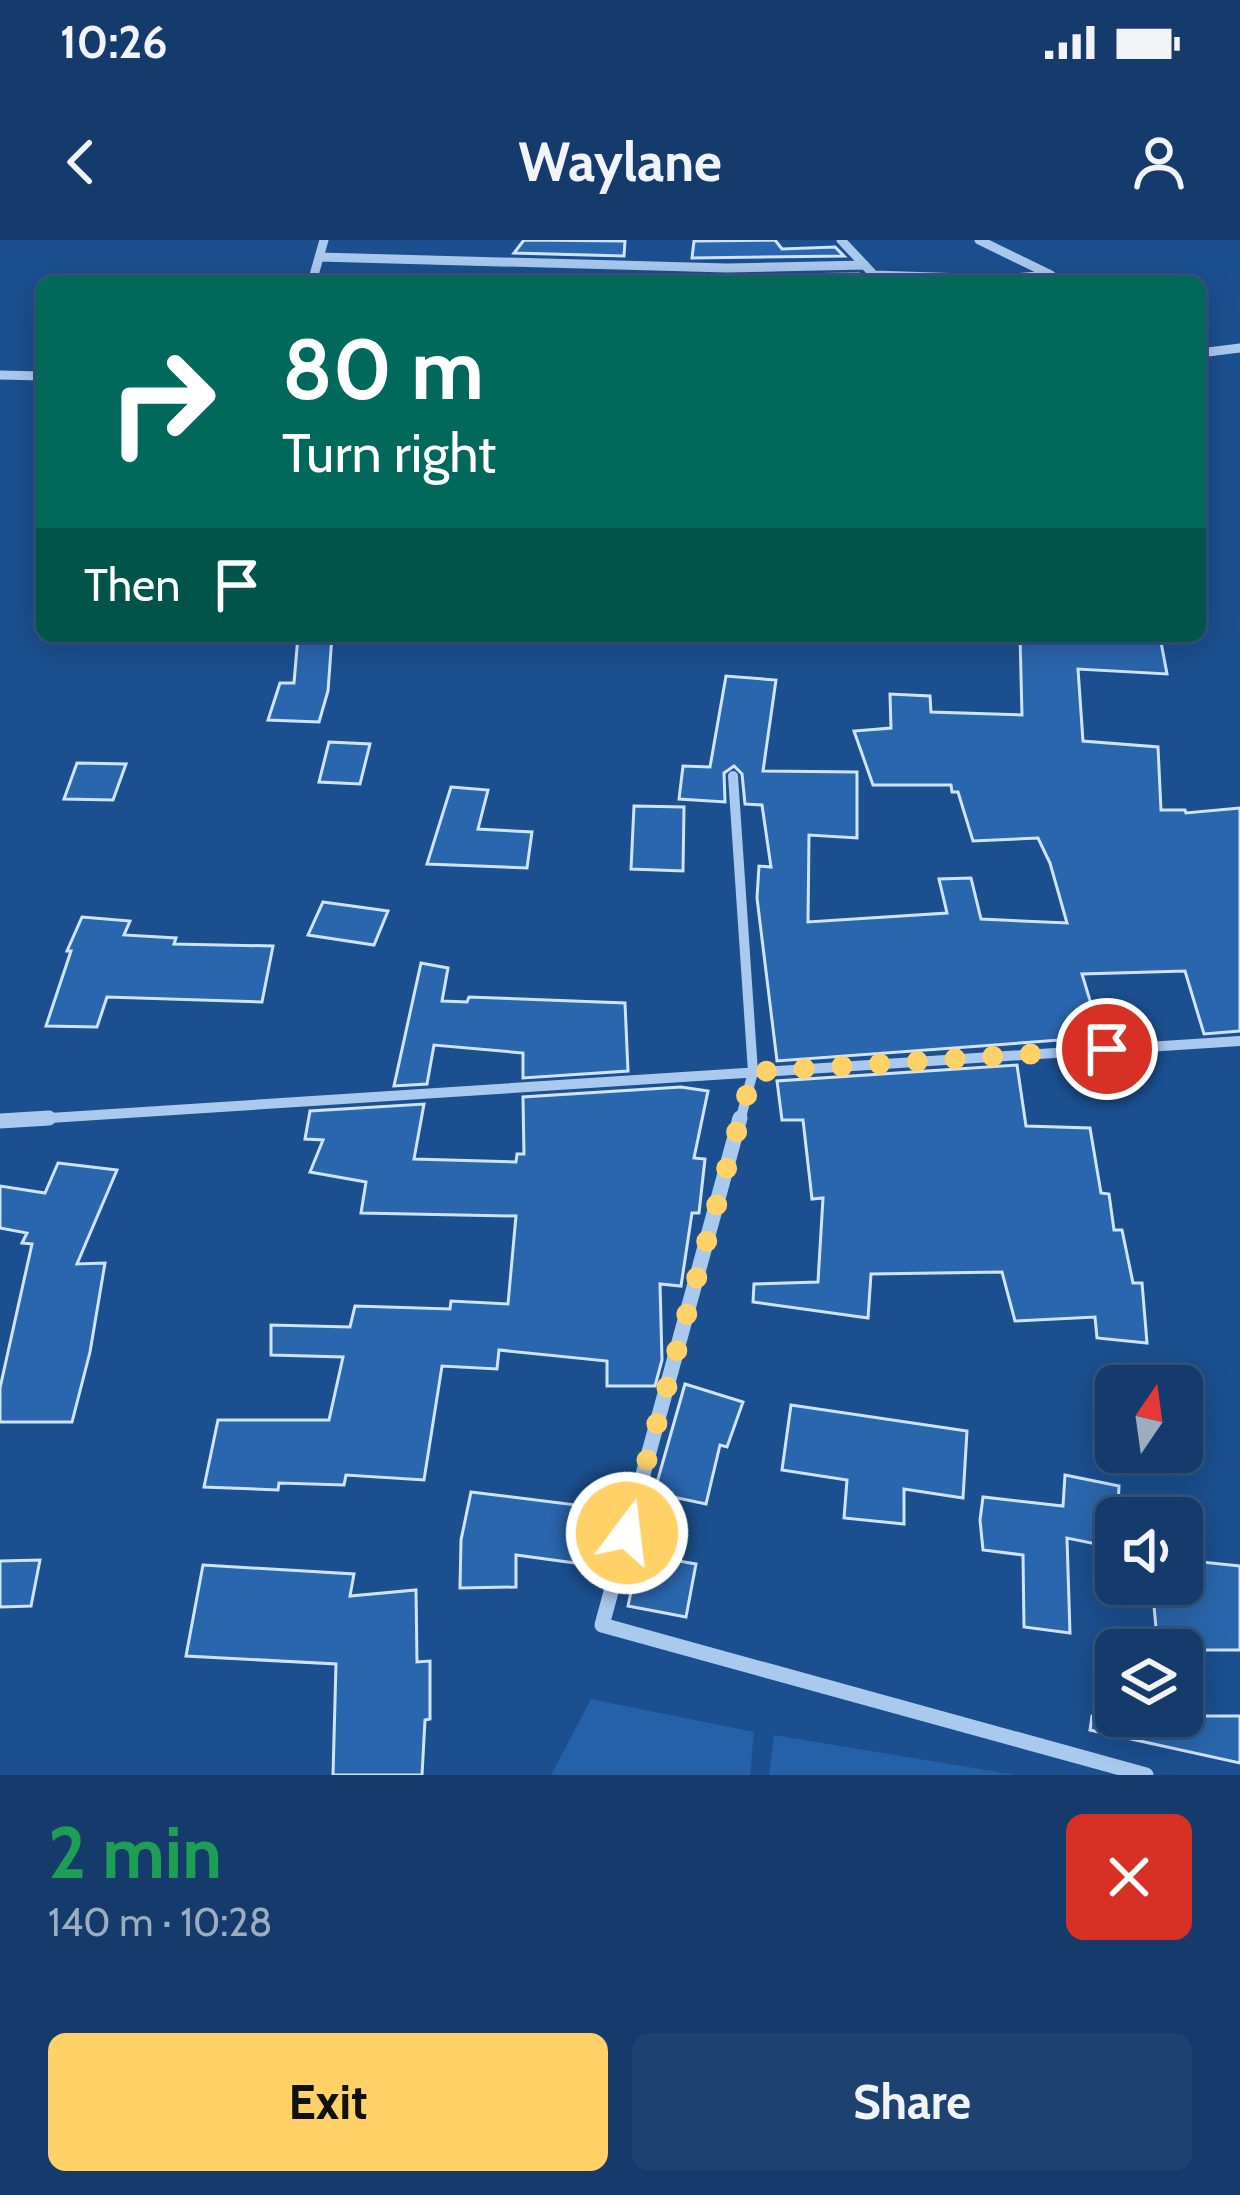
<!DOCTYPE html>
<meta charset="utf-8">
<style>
body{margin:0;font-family:Cabin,sans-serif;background:#1d4271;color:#f1f3f6;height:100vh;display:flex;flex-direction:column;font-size:45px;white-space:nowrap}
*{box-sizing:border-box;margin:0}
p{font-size:39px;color:#9dadc1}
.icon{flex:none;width:66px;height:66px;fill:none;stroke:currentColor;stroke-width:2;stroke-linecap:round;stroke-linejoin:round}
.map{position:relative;height:1535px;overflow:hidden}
.panel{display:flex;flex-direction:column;background:#143b6b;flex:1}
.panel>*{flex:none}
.top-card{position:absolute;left:36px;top:36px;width:1170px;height:366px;border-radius:18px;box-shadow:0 6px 30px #0003,0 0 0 3px #33557e;background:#00695c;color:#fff;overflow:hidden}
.needle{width:78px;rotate:13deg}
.tools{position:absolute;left:1095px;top:1125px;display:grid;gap:24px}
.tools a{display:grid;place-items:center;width:108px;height:108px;border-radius:18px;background:#143b6b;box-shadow:0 6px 30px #0003,0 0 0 3px #33557e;font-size:60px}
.pin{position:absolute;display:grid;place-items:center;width:102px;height:102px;color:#fff;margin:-51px;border:6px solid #fff;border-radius:50%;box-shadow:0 3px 12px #0007}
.me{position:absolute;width:132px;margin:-66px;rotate:15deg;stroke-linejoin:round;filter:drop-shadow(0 0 9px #0008)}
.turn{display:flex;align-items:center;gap:42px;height:252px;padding:0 48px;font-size:54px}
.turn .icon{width:156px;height:156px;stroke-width:2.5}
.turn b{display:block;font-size:84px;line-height:102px}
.then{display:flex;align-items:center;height:114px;padding:0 48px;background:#0003;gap:24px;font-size:45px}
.round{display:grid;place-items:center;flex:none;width:126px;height:126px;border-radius:18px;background:#1d4271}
.head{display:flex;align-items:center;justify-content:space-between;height:204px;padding:0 48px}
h1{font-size:72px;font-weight:700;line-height:90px;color:#1e9e55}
.button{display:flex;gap:24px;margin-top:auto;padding:24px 48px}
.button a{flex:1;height:138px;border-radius:18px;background:#ffd166;color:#111;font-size:48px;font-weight:700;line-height:138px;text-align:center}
.button a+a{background:#1d4271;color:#f1f3f6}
.status{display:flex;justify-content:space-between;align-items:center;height:84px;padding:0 60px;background:#143b6b;direction:ltr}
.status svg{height:33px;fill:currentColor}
header{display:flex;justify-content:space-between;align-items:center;height:156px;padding:0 48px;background:#143b6b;font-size:54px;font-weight:700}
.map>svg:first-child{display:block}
</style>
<div class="status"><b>10:26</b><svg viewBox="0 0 49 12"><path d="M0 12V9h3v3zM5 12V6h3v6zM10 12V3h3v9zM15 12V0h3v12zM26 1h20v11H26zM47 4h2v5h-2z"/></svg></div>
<header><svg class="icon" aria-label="back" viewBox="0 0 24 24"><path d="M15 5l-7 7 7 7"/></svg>Waylane<svg class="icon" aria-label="person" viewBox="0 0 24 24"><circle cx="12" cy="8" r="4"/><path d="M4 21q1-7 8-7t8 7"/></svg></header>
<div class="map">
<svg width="1240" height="1535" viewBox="0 0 1240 1535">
<rect width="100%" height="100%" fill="#1b4f8f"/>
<path fill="#2461a8" d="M591,1459L754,1492L750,1535H551Z
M774,1495L1016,1535H769Z"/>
<path fill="#2a66ad" stroke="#cfe3fa" stroke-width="3" d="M524,0L625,1L624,16L514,13Z
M775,0L782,9L835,7L844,16L692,18L694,1Z
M858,34V42H689L690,36Z
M298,396H332L328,451L319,482L268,480L280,443H294Z
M1020,396L1160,397L1167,434L1078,429L1083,501L1158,507L1161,570H1185L1186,573L1240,568V791L1204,794L1185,731L1082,734L1101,797L777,821L757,658L759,626L771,627L762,565L745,564L742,534L734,526L724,533L725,562L679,559L683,526L710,527L726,436L776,440L763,531L857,532V598L809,595L808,682L947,673L939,639L971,638L981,679L1067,683L1050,623L1038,598L973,601L958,552H952L951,545H873L854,491L891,488L890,454L930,456L931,472L1022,475Z
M329,502L370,504L360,544L319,542Z
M77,523L126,524L113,560L64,559Z
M451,547L488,550L478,589L532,592L527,628L427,624Z
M634,566L684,567L683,631L631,629Z
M323,662L388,671L374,705L308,695Z
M82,677L130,681L124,695L176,698L174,704L273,706L262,762L107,757L97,787L46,786L71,711H67Z
M421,723L448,728L442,761L467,762L469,757L625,763L628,831L523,838V813L434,805L427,844L394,846Z
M1017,825L1026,886L1090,888L1101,953L1109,954L1114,990H1122L1133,1043H1142L1147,1103L1097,1098L1095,1077L1015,1081L1002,1032L871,1034L868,1078L753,1062L754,1044L818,1042L823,958L812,959L803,880H782L777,841Z
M681,847L708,851L694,918L705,919L699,973H692L681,1046L660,1044L662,1120L655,1146H607V1121L499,1110L497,1129L442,1126L424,1240L346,1235L344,1245L279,1243L278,1250L204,1247L218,1180H329L343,1117L271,1115V1085L350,1087L355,1066L450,1069L451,1061L508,1064L516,976L361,973L366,942L310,932L323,900L305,899L310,871L424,864L414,919L516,922L517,914H524L523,857Z
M58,923L117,930L77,1024L105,1023L90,1112L72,1182H0V1148L32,1004L22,1003L27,993L0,988V946L45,953Z
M685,1144L743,1162L727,1207L720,1205L706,1264L654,1253Z
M791,1165L967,1191L963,1258L904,1249V1284L844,1278L847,1240L782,1230Z
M1065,1235L1119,1246L1116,1308L1067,1298L1070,1393L1024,1387L1023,1315L983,1310L980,1280L983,1257L1063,1266Z
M471,1252L600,1268L590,1325L516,1315V1347L460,1348L461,1300Z
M639,1314L696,1324L686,1377L628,1366Z
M40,1320L31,1366L0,1367V1321Z
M1182,1320L1240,1326V1410H1158L1152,1344H1182Z
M203,1325L354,1334L350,1356L416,1350L417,1422L430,1421V1479L425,1480L422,1535H333L336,1424L186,1416Z
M1092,1476H1240V1523L1090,1490Z"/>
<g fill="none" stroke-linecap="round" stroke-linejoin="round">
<path stroke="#a9c9ee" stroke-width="9" d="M841,0L874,35L965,38
M319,17L727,28L865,25
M312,42L324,0
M965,42L1051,35L979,0
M1200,113L1240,108
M0,135L42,136"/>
<path stroke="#a9c9ee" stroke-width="10" d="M733,536L753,832L740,881
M3,881L1240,801"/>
<path stroke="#a9c9ee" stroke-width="15" d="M740,878L602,1385L1146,1535
M0,881L49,878"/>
</g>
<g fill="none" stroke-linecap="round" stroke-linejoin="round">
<path stroke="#ffd166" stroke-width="21" stroke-dasharray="0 37.8" d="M627,1293L753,832L1107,809"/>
</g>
</svg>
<div class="tools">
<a><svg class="needle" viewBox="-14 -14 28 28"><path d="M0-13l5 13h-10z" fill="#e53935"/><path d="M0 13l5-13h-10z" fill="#9dadc1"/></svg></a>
<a><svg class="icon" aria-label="sound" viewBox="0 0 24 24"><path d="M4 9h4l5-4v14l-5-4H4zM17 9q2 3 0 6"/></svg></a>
<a><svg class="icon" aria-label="layers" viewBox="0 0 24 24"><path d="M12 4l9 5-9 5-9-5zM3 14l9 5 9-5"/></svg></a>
</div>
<div class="pin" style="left:1107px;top:809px;background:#d93025"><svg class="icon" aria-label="arrive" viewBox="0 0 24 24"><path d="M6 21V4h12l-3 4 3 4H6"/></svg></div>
<svg class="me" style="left:627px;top:1293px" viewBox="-20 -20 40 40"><circle r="17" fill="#ffd166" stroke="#fff" stroke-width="3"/><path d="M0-11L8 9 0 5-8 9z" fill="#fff"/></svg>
<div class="top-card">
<div class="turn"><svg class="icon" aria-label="right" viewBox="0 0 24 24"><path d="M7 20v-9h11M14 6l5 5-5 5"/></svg><div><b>80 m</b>Turn right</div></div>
<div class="then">Then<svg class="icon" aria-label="arrive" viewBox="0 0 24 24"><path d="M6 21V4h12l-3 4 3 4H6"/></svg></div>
</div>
</div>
<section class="panel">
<div class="head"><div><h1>2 min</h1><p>140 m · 10:28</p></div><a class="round" style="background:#d93025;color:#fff"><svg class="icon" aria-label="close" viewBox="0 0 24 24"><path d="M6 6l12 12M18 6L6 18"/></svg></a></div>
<div class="button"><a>Exit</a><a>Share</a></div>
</section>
